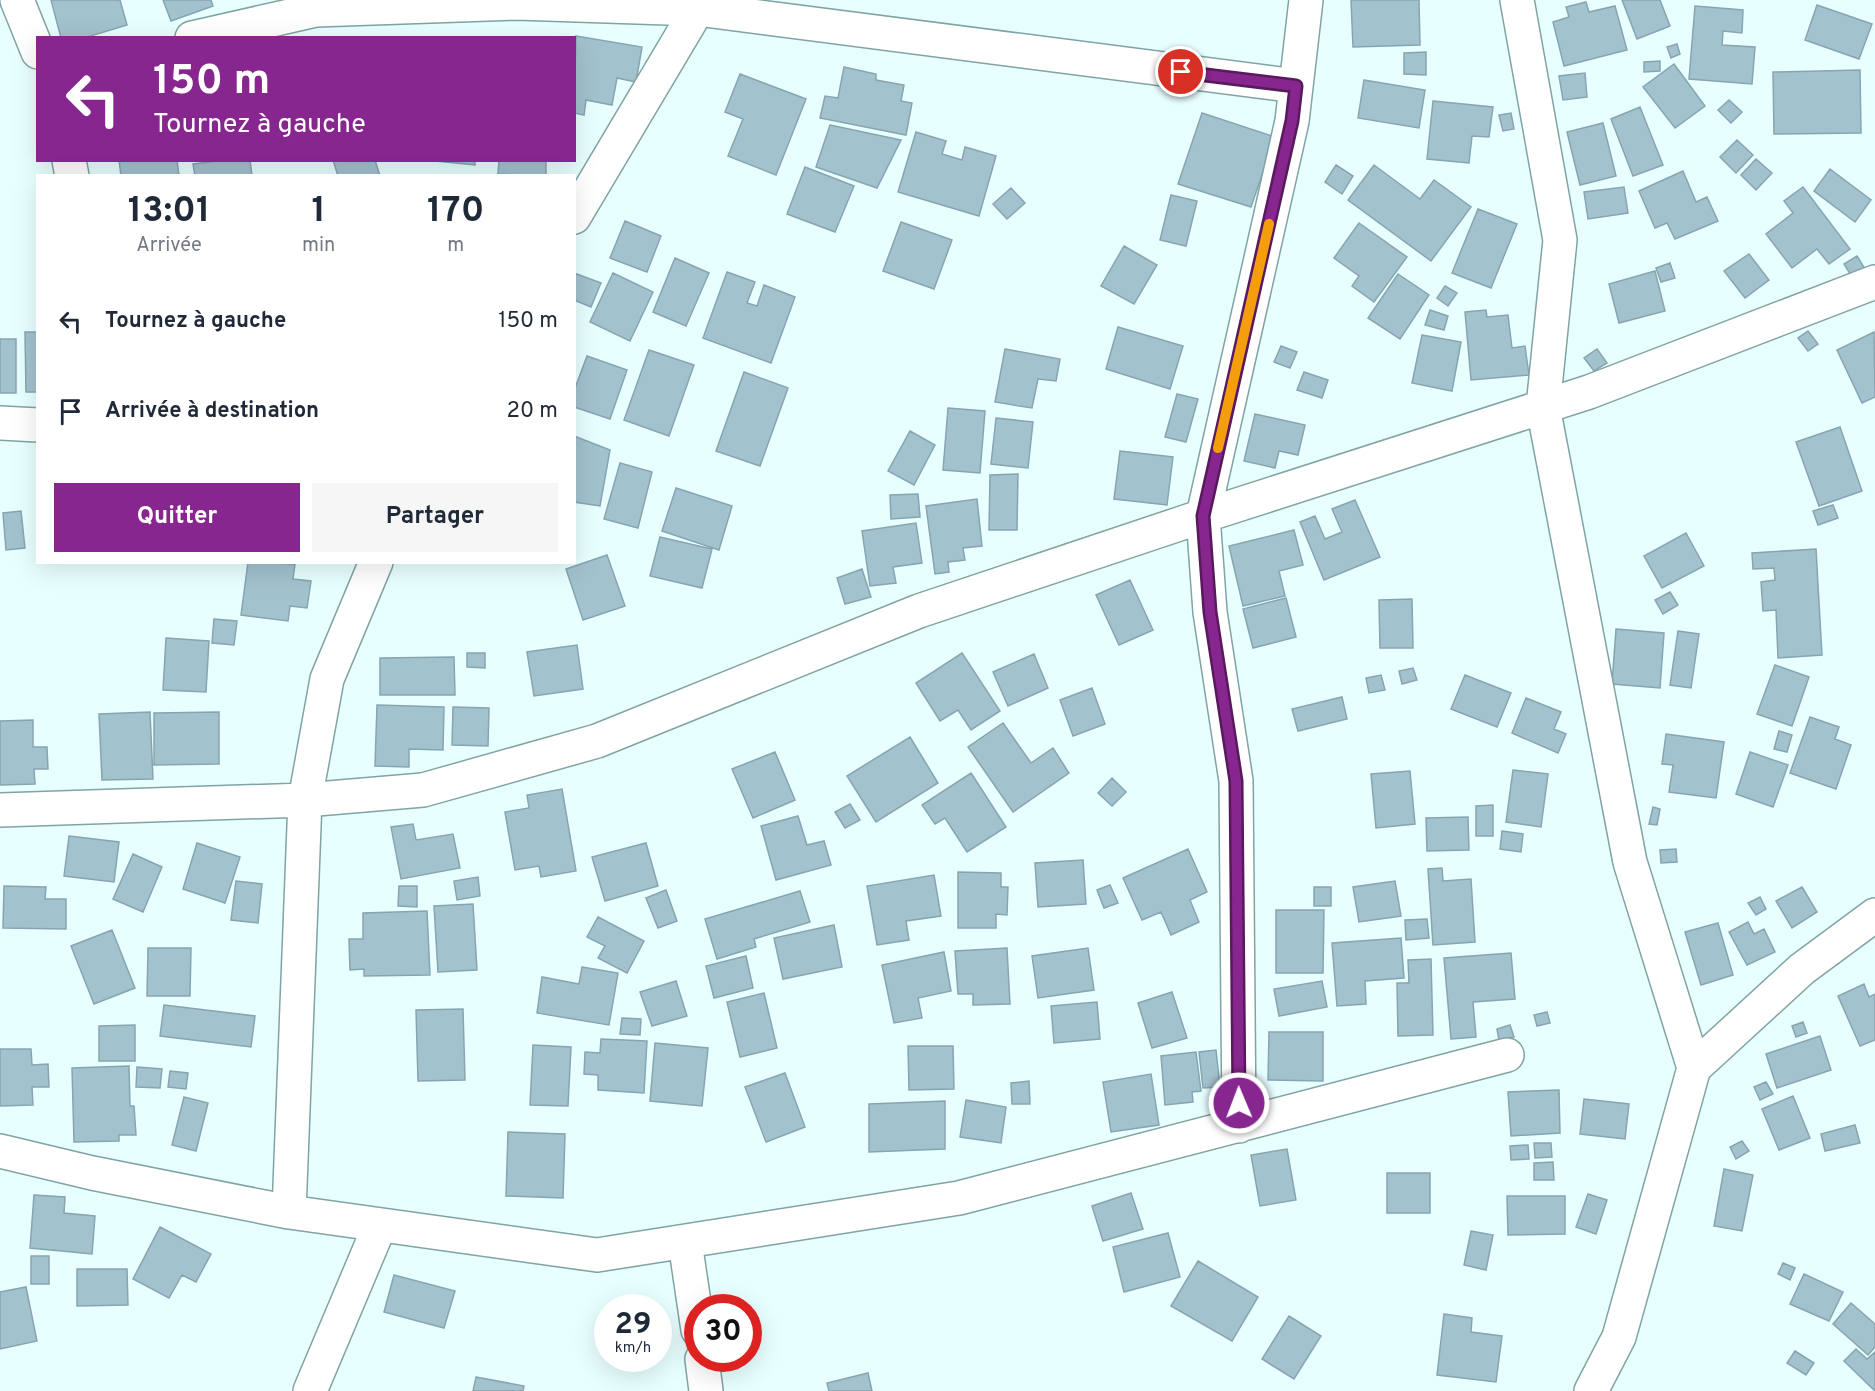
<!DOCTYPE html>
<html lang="fr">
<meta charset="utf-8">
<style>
body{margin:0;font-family:Overpass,sans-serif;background:#f6f6f7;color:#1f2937;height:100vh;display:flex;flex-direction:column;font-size:22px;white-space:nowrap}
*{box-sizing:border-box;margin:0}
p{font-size:20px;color:#747a83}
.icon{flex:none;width:33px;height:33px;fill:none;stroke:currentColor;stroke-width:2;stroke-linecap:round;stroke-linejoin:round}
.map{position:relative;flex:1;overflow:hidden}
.side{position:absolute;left:36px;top:174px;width:540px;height:390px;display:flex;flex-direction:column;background:#fff;border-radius:0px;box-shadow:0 6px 24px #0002}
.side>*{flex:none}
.guide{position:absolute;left:36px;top:36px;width:540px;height:126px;border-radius:0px;box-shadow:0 6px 24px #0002;background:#88268f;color:#fff;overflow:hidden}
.speed{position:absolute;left:594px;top:1294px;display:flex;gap:12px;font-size:30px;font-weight:700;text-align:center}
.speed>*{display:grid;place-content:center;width:78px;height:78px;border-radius:50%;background:#fff;box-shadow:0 6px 24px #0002;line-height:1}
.speed small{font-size:15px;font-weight:400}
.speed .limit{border:9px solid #d22;background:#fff;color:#111}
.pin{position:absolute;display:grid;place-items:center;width:51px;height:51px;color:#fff;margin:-26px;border:3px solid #fff;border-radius:50%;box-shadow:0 2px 6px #0007}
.me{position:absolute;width:66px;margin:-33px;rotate:359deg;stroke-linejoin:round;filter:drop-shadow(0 0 4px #0008)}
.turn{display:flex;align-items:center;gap:21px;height:126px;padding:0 18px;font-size:27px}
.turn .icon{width:78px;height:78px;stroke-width:2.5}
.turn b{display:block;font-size:42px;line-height:51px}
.eta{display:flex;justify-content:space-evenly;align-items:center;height:102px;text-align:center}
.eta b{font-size:36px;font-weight:700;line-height:42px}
.action{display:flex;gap:12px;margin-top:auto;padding:12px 18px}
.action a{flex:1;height:69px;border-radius:0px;background:#88268f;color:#fff;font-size:24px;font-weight:700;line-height:69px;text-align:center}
.action a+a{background:#f6f6f7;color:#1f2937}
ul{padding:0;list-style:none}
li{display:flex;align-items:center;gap:18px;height:90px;padding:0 18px}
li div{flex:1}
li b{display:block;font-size:22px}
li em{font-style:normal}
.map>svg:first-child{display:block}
</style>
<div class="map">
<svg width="1875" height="1391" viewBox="0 0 1875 1391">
<rect width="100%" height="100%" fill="#e8ffff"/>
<path fill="#a2c2ce" stroke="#86a5b1" stroke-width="1.5" d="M51,0H120L127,25L84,38H61Z
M163,0H211L213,6L171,21Z
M1351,0H1419L1420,45L1353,47Z
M1622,0H1660L1670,26L1637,39Z
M1586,2L1589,12L1615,6L1627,50L1564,66L1553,22L1569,17L1566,7Z
M1817,5L1872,24L1859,59L1805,40Z
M1695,6L1743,10L1742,33L1723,31L1722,45L1755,47L1752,84L1689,79Z
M576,36L642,47L636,82L617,78L612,105L586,100L584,115L574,113Z
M1677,44L1680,54L1671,58L1667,47Z
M1426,52V75L1404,74V53Z
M1660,61V71L1644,72V62Z
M1674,64L1705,106L1675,128L1643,87Z
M844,67L876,74V80L904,85L901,101L912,103L906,135L820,118L825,96L838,98Z
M1860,70L1861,133L1774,134L1773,72Z
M1585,73L1587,97L1563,100L1559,76Z
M740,74L806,99L776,175L728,156L743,119L725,112Z
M1364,80L1425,90L1419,128L1358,118Z
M1729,100L1742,112L1731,123L1718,110Z
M1433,101L1493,107L1489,137L1472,136L1469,163L1427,159Z
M1640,107L1663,165L1633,176L1611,119Z
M1202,113L1275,137L1251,207L1178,184Z
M1511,113L1514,129L1503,131L1499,115Z
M1603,123L1616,176L1580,185L1567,132Z
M830,125L901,140L877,188L816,167Z
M916,132L946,141L942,154L962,160L965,147L996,156L979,216L898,192Z
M1737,140L1753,155L1736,173L1720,157Z
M1756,159L1772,173L1756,190L1741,175Z
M119,160H177L179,176H121Z
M226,160H250L252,176H195L193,164Z
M333,160H375L380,176H338Z
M425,160H475V165Z
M499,160H546V176L498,174Z
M1336,165L1353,176L1342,194L1325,182Z
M1374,165L1420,199L1434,180L1471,207L1431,261L1348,200Z
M805,167L854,186L835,232L787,214Z
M1830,169L1871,200L1855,222L1814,191Z
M1683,171L1696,202L1707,197L1718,221L1675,239L1667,223L1655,228L1639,191Z
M1624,187L1628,213L1588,219L1584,192Z
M1803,187L1850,249L1829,264L1817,249L1792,268L1766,234L1793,213L1784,201Z
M1011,188L1025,203L1007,219L993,204Z
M1171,195L1197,201L1186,246L1160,240Z
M1478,209L1517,224L1491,288L1452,273Z
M625,221L661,236L647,272L610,258Z
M901,222L952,240L934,289L883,271Z
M1359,223L1407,257L1374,302L1352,286L1359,276L1334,258Z
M1124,246L1157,265L1134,304L1101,286Z
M1749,254L1769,280L1745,298L1724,271Z
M1857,256L1865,269L1852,277L1844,264Z
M675,258L709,273L686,326L653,312Z
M1670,263L1675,278L1661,282L1656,268Z
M1655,271L1665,311L1619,323L1609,284Z
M727,272L755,282L747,303L757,306L764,285L795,297L771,363L703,338Z
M574,273L601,283L591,307L574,300Z
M613,273L653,292L630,341L590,322Z
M1398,274L1429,295L1400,339L1368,318Z
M1445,286L1457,293L1448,306L1437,298Z
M1430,310L1448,316L1444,330L1425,325Z
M1486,310L1487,317L1508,315L1512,348L1525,346L1529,375L1471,380L1465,312Z
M1118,327L1183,346L1170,389L1106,369Z
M1808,331L1818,344L1808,351L1798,338Z
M25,332H38V392H26Z
M1874,332L1875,397L1862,403L1837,350Z
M1422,335L1461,342L1452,391L1412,383Z
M0,339H16V393H0Z
M1281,346L1297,352L1290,368L1274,362Z
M1005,349L1060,359L1056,381L1038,379L1032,408L995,402Z
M1597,349L1607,363L1594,371L1584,358Z
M649,350L694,365L669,436L624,420Z
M587,356L627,370L610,419L574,407V391Z
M744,372L788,388L760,466L716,451Z
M1304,372L1328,380L1322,398L1297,390Z
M1177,394L1198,399L1186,442L1165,437Z
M948,408L985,411L980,473L943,470Z
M1255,414L1305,425L1298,455L1279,451L1275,468L1244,461Z
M996,418L1033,422L1028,468L991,464Z
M1840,427L1862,491L1819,506L1796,442Z
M910,431L935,445L914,485L888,471Z
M574,436L610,450L600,506L574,502Z
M1120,451L1173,457L1167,505L1114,499Z
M620,463L652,472L638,528L604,519Z
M1018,474L1017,530H989L990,475Z
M676,488L732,506L719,550L662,531Z
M918,494L920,517L891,519L890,495Z
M977,499L982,546L963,548L965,560L948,562L949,572L935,574L926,506Z
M1355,500L1380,557L1324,580L1300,522L1315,516L1325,539L1342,532L1332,509Z
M1833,505L1838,518L1818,525L1813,511Z
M21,511L25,548L6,550L3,513Z
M916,523L922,563L893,567L896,583L870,586L862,531Z
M1294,530L1303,565L1279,571L1285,596L1243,606L1229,546Z
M1686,533L1704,566L1662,588L1644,556Z
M660,537L712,549L702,588L650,576Z
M1816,549L1822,655L1778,658L1776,610L1763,611L1761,582L1775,580L1774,568L1753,569L1752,553Z
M607,555L625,606L583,620L566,569Z
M248,562L295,564L293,579L311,581L307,608L290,606L288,621L241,615Z
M862,569L871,597L845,604L837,578Z
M1130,580L1153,630L1119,645L1096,595Z
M1670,592L1678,605L1663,614L1655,600Z
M1286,598L1296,637L1253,648L1243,609Z
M1412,599L1413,648H1380L1379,600Z
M214,619L237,621L234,645L212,643Z
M1616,629L1664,633L1660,688L1612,684Z
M1678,631L1699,634L1691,688L1670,685Z
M166,638L209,641L206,692L163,690Z
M577,645L583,689L534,696L527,652Z
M467,653H485V668L467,667Z
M962,653L1000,711L971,730L958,710L940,721L916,683Z
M1034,654L1048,688L1008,706L993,672Z
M454,657L455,695H380V658Z
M1775,665L1809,677L1792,726L1757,714Z
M1413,668L1417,680L1402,684L1399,671Z
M1381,675L1385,690L1369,693L1366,678Z
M1465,675L1511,693L1497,727L1451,709Z
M1092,688L1105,724L1073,736L1060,700Z
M1342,697L1347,719L1298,731L1292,709Z
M1526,698L1561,712L1554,729L1566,734L1558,753L1512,733Z
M377,705L444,707L443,750L409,749V767L375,766Z
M453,707L489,708L488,746L452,745Z
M150,712L153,779L102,780L99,714Z
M219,712V764L154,765V713Z
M1810,717L1839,727L1835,739L1851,745L1836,789L1790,773Z
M33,720V747H47L48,769H34L35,784L0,785V721Z
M1003,723L1031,763L1053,748L1069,773L1013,812L968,747Z
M1779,731L1792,735L1787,752L1774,749Z
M1666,734L1724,742L1716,798L1669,792L1673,765L1662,764Z
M910,737L938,783L876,822L847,776Z
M775,752L795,800L753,818L732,769Z
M1750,752L1788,765L1773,807L1736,794Z
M1513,770L1548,774L1541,827L1506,822Z
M1410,771L1415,824L1376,828L1371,774Z
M971,773L1006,827L967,852L945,818L935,824L922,805Z
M1112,778L1126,792L1112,806L1098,793Z
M562,789L576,871L541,877L539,866L515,870L505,812L529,808L527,795Z
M850,804L860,820L845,828L835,812Z
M1493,805V836H1476V806Z
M1653,807L1660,809L1657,825L1649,824Z
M798,816L807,845L824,841L831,865L776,880L761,826Z
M1468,817L1469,850L1427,851L1426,818Z
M413,824L416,840L453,834L460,868L401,879L391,827Z
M1502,831L1523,834L1521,852L1500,849Z
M69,836L119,842L114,882L64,876Z
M197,843L240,857L225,903L183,889Z
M646,843L658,886L605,901L592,857Z
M1188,849L1207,892L1190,900L1199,922L1171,935L1161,912L1142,920L1123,878Z
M1676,849L1677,862L1661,863L1660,850Z
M133,854L162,867L143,912L113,899Z
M1083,860L1086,904L1038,907L1035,863Z
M1442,868L1443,881L1471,879L1475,942L1433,945L1428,869Z
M958,872L1001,873V887H1008L1007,915L996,914V928H958Z
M934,875L941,916L906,921L909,940L877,945L867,886Z
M478,877L480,896L457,900L454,881Z
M236,881L262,884L258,923L231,920Z
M1395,881L1401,916L1359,922L1353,887Z
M1110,885L1118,903L1104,908L1097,890Z
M4,886L46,887L45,899H66V929L3,928Z
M399,886H417V907L398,906Z
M1314,887H1331V906H1314Z
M1802,887L1817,912L1792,928L1776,901Z
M666,890L677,921L658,928L646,898Z
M800,891L810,922L754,939L756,947L717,959L705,919Z
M1760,897L1766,909L1756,915L1748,903Z
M473,904L477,970L438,972L434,906Z
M1276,910H1324L1323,973H1276Z
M427,911L430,975L364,976V969L350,970L349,939H363V913Z
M598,917L644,941L627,973L598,958L605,946L587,937Z
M1427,919L1429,938L1406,940L1405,920Z
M1748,922L1754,934L1764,929L1775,952L1747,965L1729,932Z
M1718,923L1733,975L1701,985L1685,932Z
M834,925L842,967L783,979L774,938Z
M112,930L135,988L94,1004L71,946Z
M1401,938L1404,978L1365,981L1366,1004L1337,1006L1332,943Z
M148,948H191L190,996H147Z
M1007,948L1010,1004L973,1005V994H958L955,951Z
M1088,948L1094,990L1038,998L1032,956Z
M944,952L951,991L918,998L922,1018L894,1023L882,965Z
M1511,953L1515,999L1473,1002L1476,1037L1451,1039L1444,958Z
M746,956L753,988L714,998L706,966Z
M1431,959L1433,1035L1398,1036L1397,983H1409L1408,960Z
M582,967L618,973L609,1025L537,1013L542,977L579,984Z
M676,981L687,1016L652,1026L640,992Z
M1322,981L1327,1007L1279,1016L1274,989Z
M1864,984L1869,997L1875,994V1040L1860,1046L1838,996Z
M1172,992L1187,1038L1152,1048L1138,1003Z
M764,993L777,1048L740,1057L727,1002Z
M1097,1002L1100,1039L1054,1043L1051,1006Z
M164,1005L255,1016L251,1047L160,1036Z
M463,1009L465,1080L418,1081L416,1010Z
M1547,1012L1550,1023L1537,1026L1534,1015Z
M622,1018L641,1019L640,1035L620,1034Z
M1803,1022L1807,1033L1796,1037L1792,1026Z
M135,1025V1061H99V1026Z
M1510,1025L1514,1037L1499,1040L1497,1029Z
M1269,1032H1323V1081L1268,1080Z
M1820,1036L1831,1070L1777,1088L1766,1054Z
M601,1039L647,1041L644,1093L598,1090V1075L584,1074L585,1052L600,1053Z
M655,1043L708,1048L702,1106L650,1101Z
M533,1045L571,1047L568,1106L530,1105Z
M908,1046H953L954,1089L909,1090Z
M0,1049H31L32,1065L48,1064L49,1087H32L33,1105L0,1106Z
M1216,1050L1220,1087L1203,1088L1199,1052Z
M1196,1052L1201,1091L1192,1092L1193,1102L1165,1105L1161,1056Z
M129,1066L130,1106H134L136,1135H119V1141L74,1142L72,1068Z
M137,1067L162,1069L160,1088L136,1087Z
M170,1071L188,1073L186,1089L168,1087Z
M785,1073L805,1127L766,1142L745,1087Z
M1151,1074L1159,1125L1111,1132L1103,1082Z
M1029,1081L1030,1104H1012L1011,1083Z
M1766,1082L1773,1094L1760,1100L1754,1087Z
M1559,1090L1560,1133L1511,1136L1508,1092Z
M1793,1096L1810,1138L1779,1150L1762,1109Z
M184,1097L208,1103L196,1151L172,1145Z
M1584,1099L1629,1104L1625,1139L1580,1134Z
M966,1100L1006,1107L1001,1143L960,1137Z
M945,1101V1149L869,1152V1104Z
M1855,1125L1860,1143L1825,1151L1821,1134Z
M508,1132L565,1134L563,1198L506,1196Z
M1742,1141L1749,1151L1736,1159L1730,1147Z
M1534,1143H1551L1552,1157L1535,1158Z
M1528,1145L1529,1159L1511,1160L1510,1146Z
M1287,1149L1296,1200L1260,1206L1251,1155Z
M1553,1162L1554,1180H1534V1163Z
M1724,1169L1753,1175L1742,1231L1714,1226Z
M1387,1173H1430V1213H1387Z
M1131,1193L1143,1229L1103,1241L1092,1206Z
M1588,1194L1607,1200L1596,1234L1576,1227Z
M34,1195L65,1197L64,1213L95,1216L92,1254L30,1248Z
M1507,1196H1565V1234L1508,1235Z
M160,1227L211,1254L196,1282L182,1275L169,1298L133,1279Z
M1471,1231L1493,1235L1486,1270L1464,1265Z
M1168,1233L1180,1277L1124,1292L1113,1247Z
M31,1256H49V1284H31Z
M1198,1261L1258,1297L1232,1341L1171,1306Z
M1783,1263L1795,1268L1790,1280L1778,1274Z
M77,1269H127L128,1305L77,1306Z
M1804,1274L1843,1292L1829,1321L1790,1304Z
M394,1275L455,1291L444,1328L384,1312Z
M26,1287L37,1341L0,1349V1292Z
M1851,1303L1875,1324V1347L1868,1355L1833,1324Z
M1444,1314L1472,1318L1471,1332L1502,1336L1496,1382L1437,1375Z
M1289,1316L1321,1336L1294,1379L1262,1359Z
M1856,1349L1867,1359L1875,1352V1391L1844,1361Z
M1795,1351L1814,1363L1806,1375L1787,1363Z
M868,1373L872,1391H829L827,1383Z
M476,1377L524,1386L523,1391H473Z"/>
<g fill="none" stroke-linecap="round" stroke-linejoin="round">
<g stroke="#80a3a3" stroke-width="36">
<path id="minor" d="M17,0L38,52
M1517,0L1560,240L1543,407L1630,862L1694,1068L1619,1337L1591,1391
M192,38L316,10L517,3L697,9L1296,86
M69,160L72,176
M574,217L703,0
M0,423L38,425
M0,810L305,800L423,790L597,741L919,611L1203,516L1589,392L1875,282
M1694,1068L1802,969L1875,915
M1239,1126L1236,781L1210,612L1203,516L1292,121L1306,0
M0,1151L92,1173L289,1212L597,1255L959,1198L1507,1055
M289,1212L305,800L327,679L376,562
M685,1242L698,1330
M702,1359L706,1391
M310,1391L380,1225"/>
</g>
<use href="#minor" stroke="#fff" stroke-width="33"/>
</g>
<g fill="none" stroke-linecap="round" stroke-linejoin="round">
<g stroke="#58195d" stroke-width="15">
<path id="route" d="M1181,72L1296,86L1292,121L1203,516L1210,612L1236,781L1239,1103"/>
</g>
<use href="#route" stroke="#88268f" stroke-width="10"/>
<path stroke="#f59e0b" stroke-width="10" d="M1218,448L1269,224"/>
</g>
</svg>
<div class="speed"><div>29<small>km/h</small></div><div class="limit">30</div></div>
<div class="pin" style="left:1181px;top:72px;background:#d93025"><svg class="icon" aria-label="arrive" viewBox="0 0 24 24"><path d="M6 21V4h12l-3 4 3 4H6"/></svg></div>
<svg class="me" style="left:1239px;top:1103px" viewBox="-20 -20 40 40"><circle r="17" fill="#88268f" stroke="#fff" stroke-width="3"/><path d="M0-11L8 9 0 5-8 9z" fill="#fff"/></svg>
<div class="guide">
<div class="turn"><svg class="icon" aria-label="left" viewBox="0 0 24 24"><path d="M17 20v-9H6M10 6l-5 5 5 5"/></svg><div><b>150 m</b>Tournez à gauche</div></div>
</div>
<section class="side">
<div class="eta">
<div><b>13:01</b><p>Arrivée</p></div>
<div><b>1</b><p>min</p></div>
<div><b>170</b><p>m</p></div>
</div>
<ul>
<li><svg class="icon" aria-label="left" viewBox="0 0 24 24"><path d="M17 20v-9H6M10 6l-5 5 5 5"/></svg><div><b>Tournez à gauche</b></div><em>150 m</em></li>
<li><svg class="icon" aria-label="arrive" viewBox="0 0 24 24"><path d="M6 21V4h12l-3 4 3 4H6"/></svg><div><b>Arrivée à destination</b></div><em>20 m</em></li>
</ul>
<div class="action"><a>Quitter</a><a>Partager</a></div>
</section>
</div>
